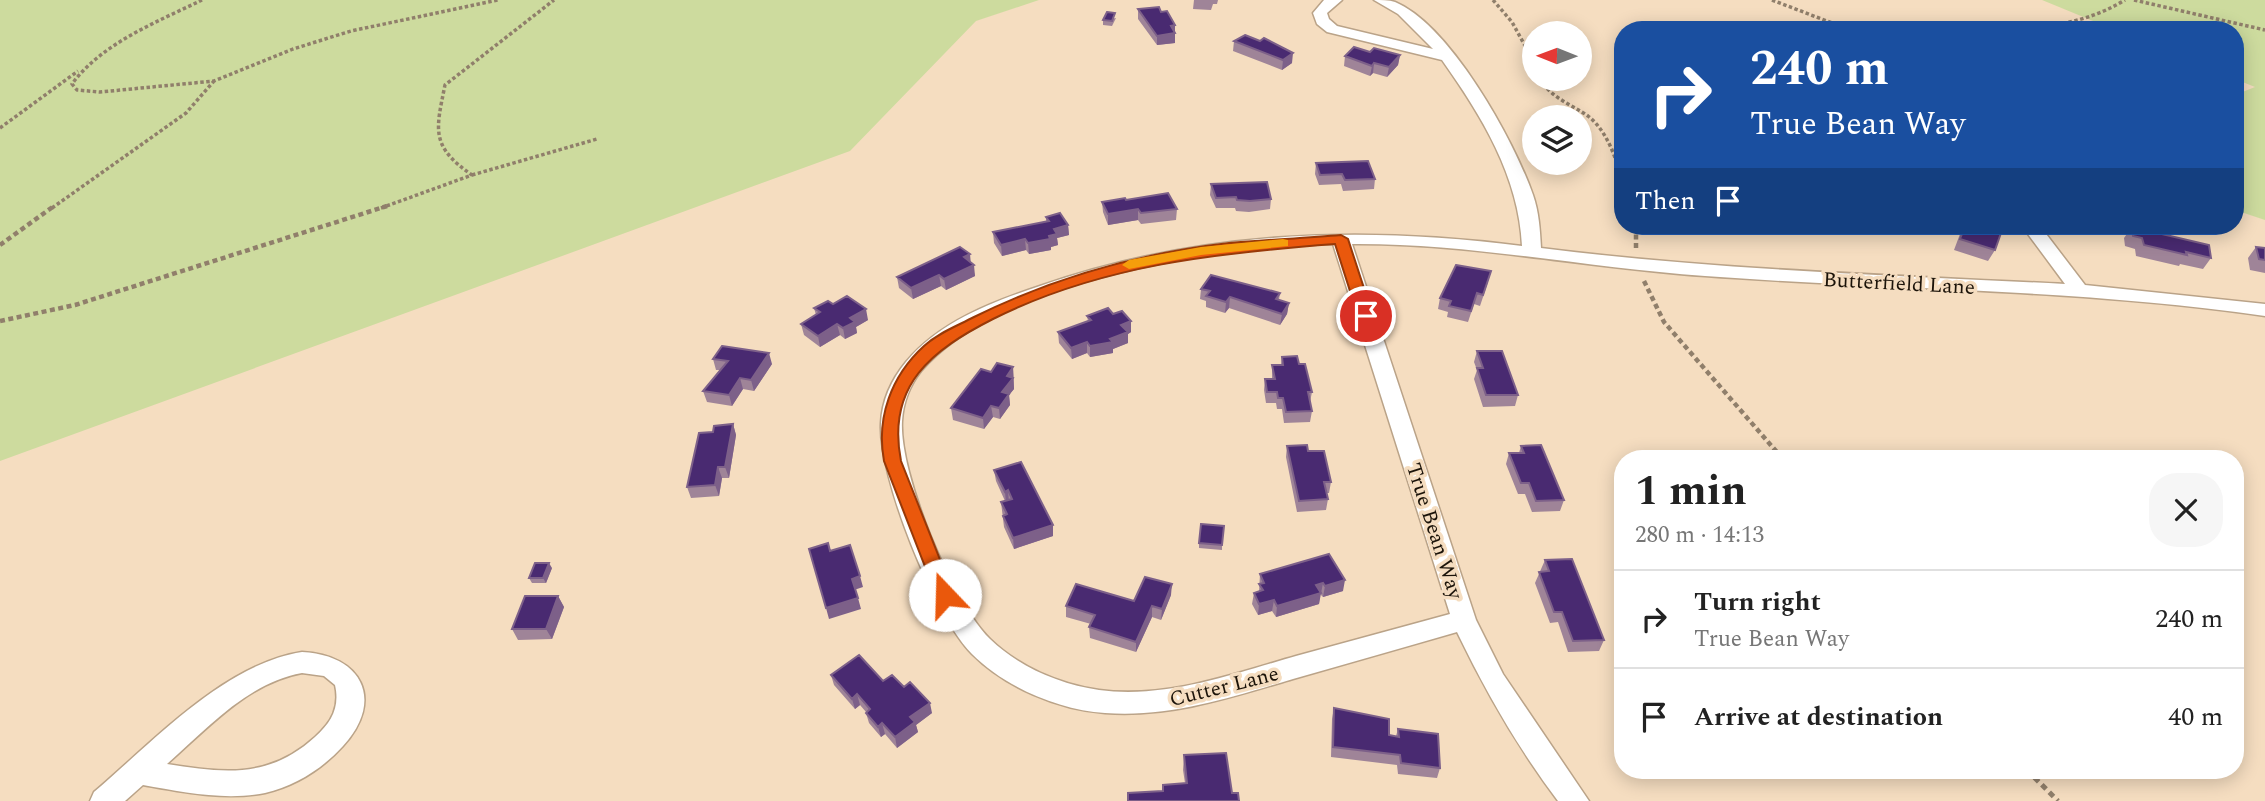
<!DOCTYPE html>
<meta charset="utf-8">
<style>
body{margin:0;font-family:Spectral,serif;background:#f6f6f6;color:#222;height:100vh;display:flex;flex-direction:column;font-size:26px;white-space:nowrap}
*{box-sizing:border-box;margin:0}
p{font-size:23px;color:#767676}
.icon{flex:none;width:38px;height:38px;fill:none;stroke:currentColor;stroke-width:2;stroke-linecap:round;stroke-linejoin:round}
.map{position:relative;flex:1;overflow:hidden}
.panel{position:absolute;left:1614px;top:450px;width:630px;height:329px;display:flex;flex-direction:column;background:#fff;border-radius:28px;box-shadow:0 4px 18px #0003}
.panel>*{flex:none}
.banner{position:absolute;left:1614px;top:21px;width:630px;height:214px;border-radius:28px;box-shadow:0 4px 18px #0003;background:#1a4fa0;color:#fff;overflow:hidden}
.needle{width:46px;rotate:271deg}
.tools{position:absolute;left:1522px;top:21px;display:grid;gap:14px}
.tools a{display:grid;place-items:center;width:70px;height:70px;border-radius:50%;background:#fff;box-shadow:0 4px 18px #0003;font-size:35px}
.pin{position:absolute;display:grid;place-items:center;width:60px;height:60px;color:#fff;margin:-30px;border:4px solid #fff;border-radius:50%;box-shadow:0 2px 7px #0007}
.me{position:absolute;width:77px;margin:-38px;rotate:339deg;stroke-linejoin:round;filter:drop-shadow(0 0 5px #0008)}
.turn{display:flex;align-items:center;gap:24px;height:147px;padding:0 21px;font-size:32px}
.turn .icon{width:91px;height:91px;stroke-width:2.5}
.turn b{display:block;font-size:49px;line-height:60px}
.then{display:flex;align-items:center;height:66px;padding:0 21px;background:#0003;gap:14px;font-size:26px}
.round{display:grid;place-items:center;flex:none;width:74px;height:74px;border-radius:28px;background:#f6f6f6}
.head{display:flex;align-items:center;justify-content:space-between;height:119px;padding:0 21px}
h1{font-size:42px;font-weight:700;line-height:52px}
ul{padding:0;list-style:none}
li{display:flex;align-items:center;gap:21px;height:98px;padding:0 21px;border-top:2px solid #e0e0e0}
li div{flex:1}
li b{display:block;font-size:26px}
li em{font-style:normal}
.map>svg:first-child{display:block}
</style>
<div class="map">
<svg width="2265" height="801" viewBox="0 0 2265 801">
<rect width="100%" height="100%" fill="#f5ddc0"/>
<path fill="#cddb9e" d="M0,0H1039L976,21L850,151L0,461Z
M2042,0H2265V220L2235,210V95L2255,87L2235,79V30H2115Z"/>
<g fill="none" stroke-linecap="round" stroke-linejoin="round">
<g stroke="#baa388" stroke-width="3">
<path id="street" d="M1324,0H1342L1327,13L1329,19L1337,26L1433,49L1398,14L1374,0C1381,0 1389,0 1395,2C1450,25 1514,140 1533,195C1539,212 1540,230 1541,248C1715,270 1890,275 2065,284L2022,226H2040L2085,285L2265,304V316C2080,289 1892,290 1705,276C1587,268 1470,243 1352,244L1476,620L1503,674L1589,801H1558C1518,748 1486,692 1457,632C1403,648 1348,663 1293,679C1232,697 1170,718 1105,713C1058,710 1005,687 972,654C934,616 878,476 881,423C882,400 892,379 906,362C939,322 992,302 1040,286C1197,231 1358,225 1522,246C1519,176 1481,115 1442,60L1327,32L1317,24L1313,13ZM1333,244L1450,614C1399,628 1347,642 1296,656C1233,674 1166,699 1099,690C1059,684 1019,667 990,639C952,602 899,474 902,421C903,403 910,385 921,371C998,280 1220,246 1333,244Z
M302,652C362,655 385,700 343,746C322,769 295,786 265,793C225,801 182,792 143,785L125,801H90L94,792C153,742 224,664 302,652ZM302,673L324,676L335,685C340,707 332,722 315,737C269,779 224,773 167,764C207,729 247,683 302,673Z"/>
</g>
<path stroke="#907f6b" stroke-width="3.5" stroke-dasharray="3.5 2.5" stroke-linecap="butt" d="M202,0C157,22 102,43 72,84L77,90L100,92L214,81L293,49L351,31L498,0
M1493,0L1512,22L1535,64
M1772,0L1832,23L1902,30
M2134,0L2265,30
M1961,30C2019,29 2074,31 2125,0
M1540,79C1551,98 1571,104 1588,116C1607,131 1615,156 1622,179
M0,128L78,71
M472,175L597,139
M52,208L186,113L214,81
M381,208L472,175C430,146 436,130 445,85L554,0"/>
<path stroke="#907f6b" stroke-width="4.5" stroke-dasharray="5 3.5" stroke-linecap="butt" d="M1636,226V249
M0,245L54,206
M1644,281L1664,322L1782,458
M0,321L75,305L387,206"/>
<path stroke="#907f6b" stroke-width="5" stroke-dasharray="6 4.5" stroke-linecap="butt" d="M2027,770L2058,801"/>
<use href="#street" fill="#fff" fill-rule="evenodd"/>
</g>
<path fill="#9f8498" d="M1194,0H1218L1217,4H1213L1211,10L1193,9Z
M1138,9L1161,12L1175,25V43L1157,45L1138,19Z
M1116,18L1112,26L1103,25V20Z
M1234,41H1260L1292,63L1282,70L1233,51Z
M1370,52L1400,55L1398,65L1387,77L1373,73L1370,76L1344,66L1345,56Z
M1316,163L1375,179L1374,189L1343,191L1341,184L1319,185L1315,174Z
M1211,184L1271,199L1270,209L1249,212L1236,211L1235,208H1216L1210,195Z
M1126,200L1177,209L1176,220L1141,224L1138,220L1108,225L1103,212L1102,202Z
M1046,217L1068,225L1069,235L1057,238L1058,245L1051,247V250L1029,254L1026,250L1002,256L994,243L993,232L1046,222Z
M1963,226H1997L1994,231L1995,250L1988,261L1954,250Z
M2132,227L2211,258L2203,269L2180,264L2179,266L2136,256L2135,249L2125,246L2124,238Z
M2256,247L2265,248V273L2250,270L2248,258Z
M971,262L975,276L946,290L941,286L913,299L899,288L897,277Z
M1488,282L1480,306L1474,304L1468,322L1447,317L1448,312L1438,309L1440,298Z
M1201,289L1280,293L1279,300L1289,303L1287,314L1280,325L1229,308L1225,313L1206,307V301L1200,299Z
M833,304L868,320L856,327L857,333L845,339L840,335L820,347L804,335L801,324L816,315L814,308Z
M1113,314L1131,332L1128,334V343L1113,349V353L1090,357L1087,353L1072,359L1059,343L1058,332L1088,321L1087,316Z
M1477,351L1518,395L1515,406L1483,407L1474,379L1477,370L1474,362Z
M1282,357L1299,364L1312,392L1310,402L1312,411L1310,422L1284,423L1282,409H1277L1276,403H1266L1264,390L1265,379H1272V365H1281Z
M713,359L772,364L754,391L743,389L732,406L707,402L703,391L720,370H716Z
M1013,367L1014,389L1009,395L1010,405L1000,419L993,417L984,429L953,420L951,408L991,372Z
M733,424L736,435L729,478H722L719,496L691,498L687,487Z
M1287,446L1308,451L1331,482L1329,493H1326L1328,499L1326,510L1297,512L1286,457Z
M1521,446L1564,500L1560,511L1532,512L1525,494H1518L1506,464L1509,453H1519Z
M994,470L1053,536L1014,549L1004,527L1001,502L1005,501L996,481Z
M1199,543L1222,545V550L1199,548Z
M1329,554L1343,591L1323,597L1320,594L1319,604L1276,617L1272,611L1258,615L1252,604L1254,593L1259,592L1260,574Z
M1545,560L1604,640L1599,651L1568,652L1558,622L1550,623L1535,583Z
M552,568L546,583H532L529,578Z
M1171,595L1161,620L1152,617L1136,652L1090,638L1089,627L1091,624L1066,617V606L1134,601Z
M558,596L564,607L552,639L518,640L512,629Z
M831,675L883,681L932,713L916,725L918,732L897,748L885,734L881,737L869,723L866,713V712L860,705L855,709L834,685Z
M1334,708L1389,735L1396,736L1398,729L1440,768L1437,778L1398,774L1397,765L1331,757L1332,719Z
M1184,755L1232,793L1163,791V785L1185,783L1183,770Z"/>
<path fill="#7d6089" d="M1175,25V43L1157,45V36L1171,26Z
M1293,53L1292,63L1282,70L1283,60Z
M1400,55L1398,65L1387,77L1389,67Z
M1374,63L1373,73L1370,76L1372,66Z
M1138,209V220L1108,225V214Z
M1068,225L1069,235L1057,238L1058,245L1051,247V250L1029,254L1028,243L1049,236L1054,229Z
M1025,239L1026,250L1002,256L1001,245Z
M970,254L971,265L964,257Z
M974,265L975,276L946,290L944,279Z
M939,275L941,286L913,299L911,288Z
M1230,297L1229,308L1225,313L1226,302Z
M1289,303L1287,314L1280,325L1282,314Z
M866,309L868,320L856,327L857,333L845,339L843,328L850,318Z
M1131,321V332L1128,334V343L1113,349V353L1090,357V346L1110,339L1121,325Z
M837,324L840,335L820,347L818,336Z
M1087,342V353L1072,359L1071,348Z
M769,353L772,364L754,391L751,380Z
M1013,367L1014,389L1009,395L1010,405L1000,419L999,408L1002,392L1007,376Z
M740,378L743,389L732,406L729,395Z
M991,406L993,417L984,429L983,418Z
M733,424L736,435L729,478L725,467Z
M718,467L722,478L719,496L715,485Z
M1008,490L1009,502L1006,503L1005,492Z
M1053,525V536L1014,549L1013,538Z
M549,563L552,568L546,583L543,578Z
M860,576L863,587L854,590L852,579Z
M1345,580L1343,591L1323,597L1325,586Z
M1323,583L1319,604L1276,617L1277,606L1316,585Z
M1172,584L1171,595L1161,620L1162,609Z
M558,596L564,607L552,639L546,629Z
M858,598L861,609L829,619L826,608Z
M1274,600L1272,611L1258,615L1259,604Z
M1152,606V617L1136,652V642Z
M857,694L860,705L855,709L852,699Z
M930,703L932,713L916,725L918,732L897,748L895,737L910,717Z
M882,723L885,734L881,737L878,727Z"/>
<path fill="#492a71" stroke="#7d6089" stroke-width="2" d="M1159,7L1161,12L1167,11L1175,25L1171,26L1175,33L1157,36L1138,9Z
M1107,12L1115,13L1112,21L1103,20Z
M1245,35L1260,41L1264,38L1293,53L1283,60L1234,41Z
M1354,47L1370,52L1374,48L1400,55L1389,67L1374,63L1372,66L1345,56Z
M1368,161L1375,179L1345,180L1342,174L1320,175L1316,163Z
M1267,182L1271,199L1250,201L1237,200L1236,197L1216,198L1211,184Z
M1168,193L1177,209L1141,213L1138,209L1108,214L1102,202L1125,198L1126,200Z
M1060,213L1068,225L1054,229L1057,234L1049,236L1050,239L1028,243L1025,239L1001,245L993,232L1049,221L1046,217Z
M1965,226H1997L1994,231L2001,233L1995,250L1960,239Z
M2132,227L2209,245L2211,258L2186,252L2187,255L2144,245L2142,238L2133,236Z
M960,247L970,254L964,257L974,265L944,279L939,275L911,288L897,277Z
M2256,247L2265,248V260L2259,259Z
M1456,265L1491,271L1483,295L1477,293L1471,311L1449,306L1451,301L1440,298Z
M1211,275L1280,293L1276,299L1289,303L1282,314L1230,297L1226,302L1206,296L1210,291L1201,289Z
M847,296L866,309L850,318L855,322L843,328L837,324L818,336L801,324L820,312L814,308L828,301L833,304Z
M1108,308L1113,314L1122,311L1131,321L1121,325L1128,332L1110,339L1113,342L1090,346L1087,342L1071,348L1058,332L1091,320L1087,316Z
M722,346L769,353L751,380L740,378L729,395L703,391L728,361L713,359Z
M1477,351H1502L1518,395H1486L1477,368H1483Z
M1297,356L1299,364H1305L1312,392H1308L1312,411L1286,412L1283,398H1278L1277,392H1267L1265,379H1275L1272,365H1283L1282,357Z
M997,363L1013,367L1007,376L1013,378L1002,392L1009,394L999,408L991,406L983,418L951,408L981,369L991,372Z
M733,424L725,467H718L715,485L687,487L699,433L713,432L714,426Z
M1307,445L1308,451H1324L1331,482H1324L1328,499L1299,501L1287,446Z
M1541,445L1564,500L1536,501L1529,483H1521L1509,453H1524L1521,446Z
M1021,462L1053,525L1013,538L1003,516L1007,514L1001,502L1012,499L1008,490L1005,492L994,470Z
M1201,524L1224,526L1222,545L1199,543Z
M828,543L830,551L850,545L860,576L852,579L858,598L826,608L809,549Z
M1329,554L1345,580L1325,586L1323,583L1316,585L1321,593L1277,606L1274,600L1259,604L1254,593L1263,590L1259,584L1264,583L1260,574Z
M1572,559L1604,640L1573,641L1562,612H1554L1539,572L1549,571L1545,560Z
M535,563H549L543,578H529Z
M1145,577L1172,584L1162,609L1152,606L1136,642L1089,627L1095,615L1066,606L1076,584L1134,601Z
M525,596H558L546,629H512Z
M859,655L883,681L892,675L904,687L910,682L930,703L910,717L915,722L895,737L882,723L878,727L866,713L870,709L857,694L852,699L831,675Z
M1334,708L1389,719V735L1399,737L1398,729L1438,734L1440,768L1401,763L1400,755L1333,747Z
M1226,753L1232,793H1238L1239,801H1128V793L1163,791V785L1187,783L1184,755Z"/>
<path fill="#ea580c" stroke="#983908" stroke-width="2" d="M1341,235L1348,239L1373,316L1371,320H1360L1358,316L1335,244C1217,253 1101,265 993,319C932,350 886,385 901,461L954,595L952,600H938L884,461C876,418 891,376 924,346C938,333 957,326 974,317C1053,278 1141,253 1229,243C1266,240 1304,238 1341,235Z"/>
<path fill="#f59e0b" d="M1283,239L1288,240V246L1201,255L1129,269L1122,265L1129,260L1201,247Z"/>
<g text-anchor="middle" stroke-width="7" stroke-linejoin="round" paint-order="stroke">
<g font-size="21" fill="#1b1309" stroke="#f5ddc0">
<text transform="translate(1899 283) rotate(3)" y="7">Butterfield Lane</text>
<text transform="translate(1435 531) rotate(72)" y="7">True Bean Way</text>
<text transform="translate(1224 686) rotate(-14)" y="7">Cutter Lane</text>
</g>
</g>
</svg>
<div class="tools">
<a><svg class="needle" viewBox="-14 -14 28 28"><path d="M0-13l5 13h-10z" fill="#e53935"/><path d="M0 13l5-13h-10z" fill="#767676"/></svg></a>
<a><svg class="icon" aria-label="layers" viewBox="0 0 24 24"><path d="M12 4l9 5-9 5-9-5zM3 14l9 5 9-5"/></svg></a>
</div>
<div class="pin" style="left:1366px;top:316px;background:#d93025"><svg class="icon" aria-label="arrive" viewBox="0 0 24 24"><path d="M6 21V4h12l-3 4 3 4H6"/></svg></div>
<svg class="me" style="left:945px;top:595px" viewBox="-20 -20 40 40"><circle r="19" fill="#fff"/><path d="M0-13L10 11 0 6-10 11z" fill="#ea580c"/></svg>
<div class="banner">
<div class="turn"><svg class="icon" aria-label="right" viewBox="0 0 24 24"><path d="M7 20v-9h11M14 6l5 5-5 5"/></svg><div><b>240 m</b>True Bean Way</div></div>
<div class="then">Then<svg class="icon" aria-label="arrive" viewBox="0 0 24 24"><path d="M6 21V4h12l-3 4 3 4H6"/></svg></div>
</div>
<section class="panel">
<div class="head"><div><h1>1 min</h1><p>280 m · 14:13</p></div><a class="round"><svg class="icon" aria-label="close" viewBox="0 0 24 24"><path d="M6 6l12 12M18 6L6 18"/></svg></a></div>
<ul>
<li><svg class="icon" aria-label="right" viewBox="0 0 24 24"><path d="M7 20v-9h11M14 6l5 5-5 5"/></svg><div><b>Turn right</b><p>True Bean Way</p></div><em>240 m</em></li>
<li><svg class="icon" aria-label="arrive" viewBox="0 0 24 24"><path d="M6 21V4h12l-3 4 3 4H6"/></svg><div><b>Arrive at destination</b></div><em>40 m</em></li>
</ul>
</section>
</div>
